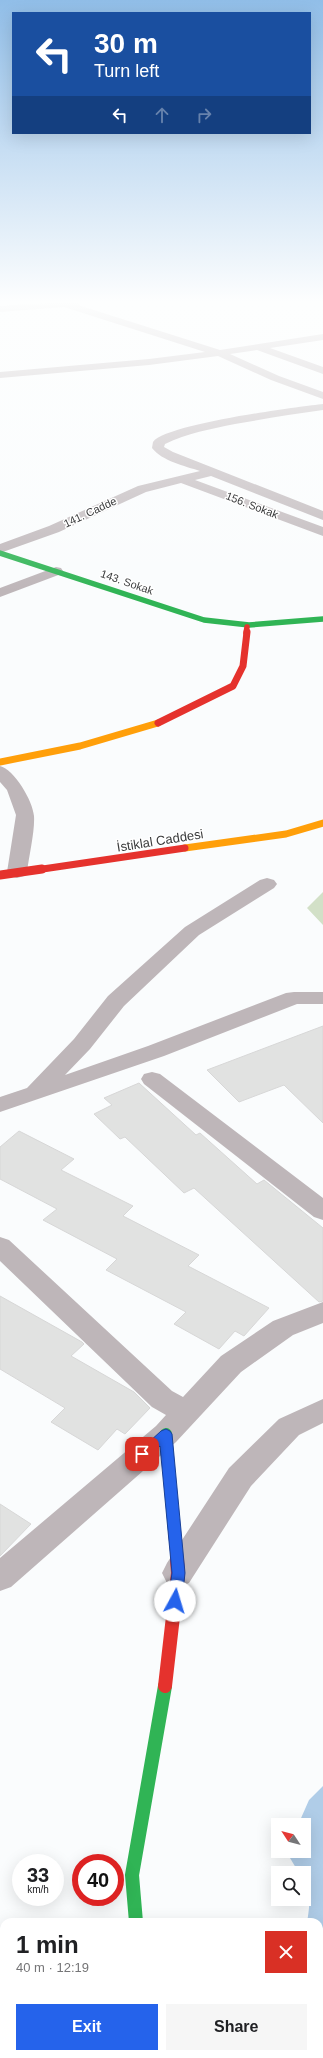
<!DOCTYPE html>
<meta charset="utf-8">
<style>
body{margin:0;font-family:Helvetica,sans-serif;background:#f6f6f6;color:#202124;height:100vh;display:flex;flex-direction:column;font-size:15px;white-space:nowrap}
*{box-sizing:border-box;margin:0}
p{font-size:13px;color:#757577}
.icon{flex:none;width:22px;height:22px;fill:none;stroke:currentColor;stroke-width:2;stroke-linecap:round;stroke-linejoin:round}
.map{position:relative;flex:1;overflow:hidden}
.side{position:absolute;left:0px;top:1918px;width:323px;height:140px;display:flex;flex-direction:column;background:#fff;border-radius:12px 12px 0 0;box-shadow:0 4px 16px #0002}
.side>*{flex:none}
.guide{position:absolute;left:12px;top:12px;width:299px;height:122px;border-radius:0px;box-shadow:0 4px 16px #0002;background:#1a4fa0;color:#fff;overflow:hidden}
.needle{width:26px;rotate:306deg}
.fabs{position:absolute;left:271px;top:1818px;display:grid;gap:8px}
.fabs a{display:grid;place-items:center;width:40px;height:40px;border-radius:0px;background:#fff;box-shadow:0 4px 16px #0002;font-size:20px}
.speed{position:absolute;left:12px;top:1854px;display:flex;gap:8px;font-size:20px;font-weight:700;text-align:center}
.speed>*{display:grid;place-content:center;width:52px;height:52px;border-radius:50%;background:#fff;box-shadow:0 4px 16px #0002;line-height:1}
.speed small{font-size:10px;font-weight:400}
.speed .limit{border:6px solid #d22;background:#fff;color:#111}
.pin{position:absolute;display:grid;place-items:center;width:34px;height:34px;color:#fff;margin:-17px;border-radius:8px;box-shadow:0 2px 6px #0006}
.me{position:absolute;width:44px;margin:-22px;rotate:6deg;stroke-linejoin:round;filter:drop-shadow(0 0 3px #0008)}
.turn{display:flex;align-items:center;gap:14px;height:84px;padding:0 16px;font-size:18px}
.turn .icon{width:52px;height:52px;stroke-width:2.5}
.turn b{display:block;font-size:28px;line-height:34px}
.lanes{display:flex;align-items:center;height:38px;padding:0 16px;background:#0003;justify-content:center;gap:20px;direction:ltr}
.lanes .off{opacity:.35}
.round{display:grid;place-items:center;flex:none;width:42px;height:42px;border-radius:0px;background:#f6f6f6}
.overview{display:flex;align-items:center;justify-content:space-between;height:68px;padding:0 16px}
h1{font-size:24px;font-weight:800;line-height:30px}
.cta{display:flex;gap:8px;margin-top:auto;padding:8px 16px}
.cta a{flex:1;height:46px;border-radius:0px;background:#2563eb;color:#fff;font-size:16px;font-weight:800;line-height:46px;text-align:center}
.cta a+a{background:#f6f6f6;color:#202124}
.map>svg:first-child{display:block}
</style>
<div class="map">
<svg width="323" height="2058" viewBox="0 0 323 2058">
<rect width="100%" height="100%" fill="#fafcfd"/>
<path fill="#d2e0c7" d="M323,892V925L307,908Z
M0,1957L4,1958V2054H157L158,2058H0Z"/>
<path fill="#b0cde8" d="M323,1786V1980L319,1974V1922H307C309,1912 311,1896 307,1885C305,1880 304,1879 304,1873H299L290,1858L288,1851H304V1825H298L309,1800Z"/>
<path fill="#e1e2e1" stroke="#d7d7d7" d="M323,1026V1123L284,1085L239,1102L207,1070Z
M139,1083L196,1135L200,1133L257,1184L264,1180L323,1228V1301L319,1302L194,1188L184,1193L125,1137L120,1139L94,1114L112,1105L104,1098Z
M19,1131L74,1159L61,1170L133,1206L123,1216L199,1255L188,1266L269,1308L244,1336L235,1331L219,1349L174,1324L186,1312L106,1270L117,1259L43,1220L57,1209L0,1179V1147Z
M0,1296L82,1342L84,1344L71,1356L134,1392L150,1408L125,1434L117,1429L98,1450L51,1422L65,1408L0,1369Z
M0,1504L31,1524L0,1556Z"/>
<g fill="none" stroke-linecap="round" stroke-linejoin="round">
<path fill="#beb6b9" fill-rule="evenodd" d="M46,303H79L78,305L220,350L323,334V340L270,348L323,367V374L257,350L230,354L279,376L323,392V399L271,380L218,356L149,365L0,378V372L149,359L205,352L64,307L0,312V306Z
M323,404V410C293,414 264,419 235,424C211,429 187,433 165,444L164,447L173,452L323,511V520L211,476L195,480L323,527V536L181,483L146,492L59,532L0,553V544L49,526L138,486L200,471C185,466 162,461 152,448L153,442C166,424 296,407 323,404Z
M56,567L61,568L63,571L61,574L0,597V588Z
M0,766C14,769 33,801 34,816C35,831 29,856 27,872L24,876L17,878L10,876L7,872L16,815L7,790L0,782Z
M267,878L274,880L277,884L274,888L199,935L124,1006L90,1049L65,1075L148,1046L286,993L294,992H323V1004H297L164,1056L0,1112V1097L27,1088L74,1039L108,996L185,927L260,880Z
M152,1072L160,1074L323,1198V1220L314,1217L144,1084L141,1079L144,1074Z
M0,1237L9,1240L172,1391L183,1397L221,1356L273,1321L323,1302V1323L293,1335L241,1372L176,1442L11,1587L0,1591V1558L156,1426L166,1415L152,1407L0,1261Z
M323,1399V1423L299,1435L251,1486L189,1583L178,1587L167,1583L162,1573L167,1563L229,1468L279,1419Z
M137,2054H177L178,2058H138Z"/>
<path stroke="#30b455" stroke-width="5.5" d="M0,553L204,620L249,625L323,619"/>
<path stroke="#30b455" stroke-width="12" d="M166,1434L174,1531"/>
<path stroke="#30b455" stroke-width="14" d="M136,1922L132,1875L165,1686"/>
<path stroke="#ff9f0a" stroke-width="7" d="M0,762L80,746L158,723
M185,848L286,834L323,823"/>
<path stroke="#e5322d" stroke-width="5.5" d="M246,633L247,627"/>
<path stroke="#e5322d" stroke-width="7" d="M158,723L233,686L243,666L247,632
M36,870L185,848"/>
<path stroke="#e5322d" stroke-width="9" d="M0,875L42,869"/>
<path stroke="#e5322d" stroke-width="12" d="M174,1531L177,1561"/>
<path stroke="#e5322d" stroke-width="14" d="M165,1686L178,1573L177,1560"/>
</g>
<linearGradient id="sky" x2="0" y2="1"><stop stop-color="#91bee8"/><stop offset="0.51" stop-color="#fdfefe"/><stop offset="1" stop-color="#fdfefe" stop-opacity="0"/></linearGradient>
<rect width="323" height="591" fill="url(#sky)"/>
<path fill="#2563eb" stroke="#184099" d="M166,1429L170,1431L172,1434L185,1573L182,1601L180,1605L175,1607L170,1605L168,1601L172,1573L160,1446C154,1451 147,1461 138,1458L136,1454L161,1431Z"/>
<g text-anchor="middle" stroke-width="3" stroke-linejoin="round" paint-order="stroke">
<g font-size="11" fill="#3a3b3c" stroke="#fff">
<text transform="translate(252 505) rotate(21)" y="4">156. Sokak</text>
<text transform="translate(90 512) rotate(-25)" y="4">141. Cadde</text>
<text transform="translate(127 582) rotate(19)" y="4">143. Sokak</text>
</g>
<g font-size="13" fill="#3a3b3c" stroke="#fff">
<text transform="translate(160 840) rotate(-9)" y="5">İstiklal Caddesi</text>
</g>
</g>
</svg>
<div class="fabs">
<a><svg class="needle" viewBox="-14 -14 28 28"><path d="M0-13l5 13h-10z" fill="#e53935"/><path d="M0 13l5-13h-10z" fill="#757577"/></svg></a>
<a><svg class="icon" aria-label="search" viewBox="0 0 24 24"><circle cx="10" cy="10" r="6"/><path d="M15 15l6 6"/></svg></a>
</div>
<div class="speed"><div>33<small>km/h</small></div><div class="limit">40</div></div>
<div class="pin" style="left:142px;top:1454px;background:#d93025"><svg class="icon" aria-label="arrive" viewBox="0 0 24 24"><path d="M6 21V4h12l-3 4 3 4H6"/></svg></div>
<svg class="me" style="left:175px;top:1601px" viewBox="-20 -20 40 40"><circle r="19" fill="#fff"/><path d="M0-13L10 11 0 6-10 11z" fill="#2563eb"/></svg>
<div class="guide">
<div class="turn"><svg class="icon" aria-label="left" viewBox="0 0 24 24"><path d="M17 20v-9H6M10 6l-5 5 5 5"/></svg><div><b>30 m</b>Turn left</div></div>
<div class="lanes"><svg class="icon" aria-label="left" viewBox="0 0 24 24"><path d="M17 20v-9H6M10 6l-5 5 5 5"/></svg><svg class="icon off" aria-label="ahead" viewBox="0 0 24 24"><path d="M12 20V5M6 11l6-6 6 6"/></svg><svg class="icon off" aria-label="right" viewBox="0 0 24 24"><path d="M7 20v-9h11M14 6l5 5-5 5"/></svg></div>
</div>
<section class="side">
<div class="overview"><div><h1>1 min</h1><p>40 m · 12:19</p></div><a class="round" style="background:#d93025;color:#fff"><svg class="icon" aria-label="close" viewBox="0 0 24 24"><path d="M6 6l12 12M18 6L6 18"/></svg></a></div>
<div class="cta"><a>Exit</a><a>Share</a></div>
</section>
</div>
